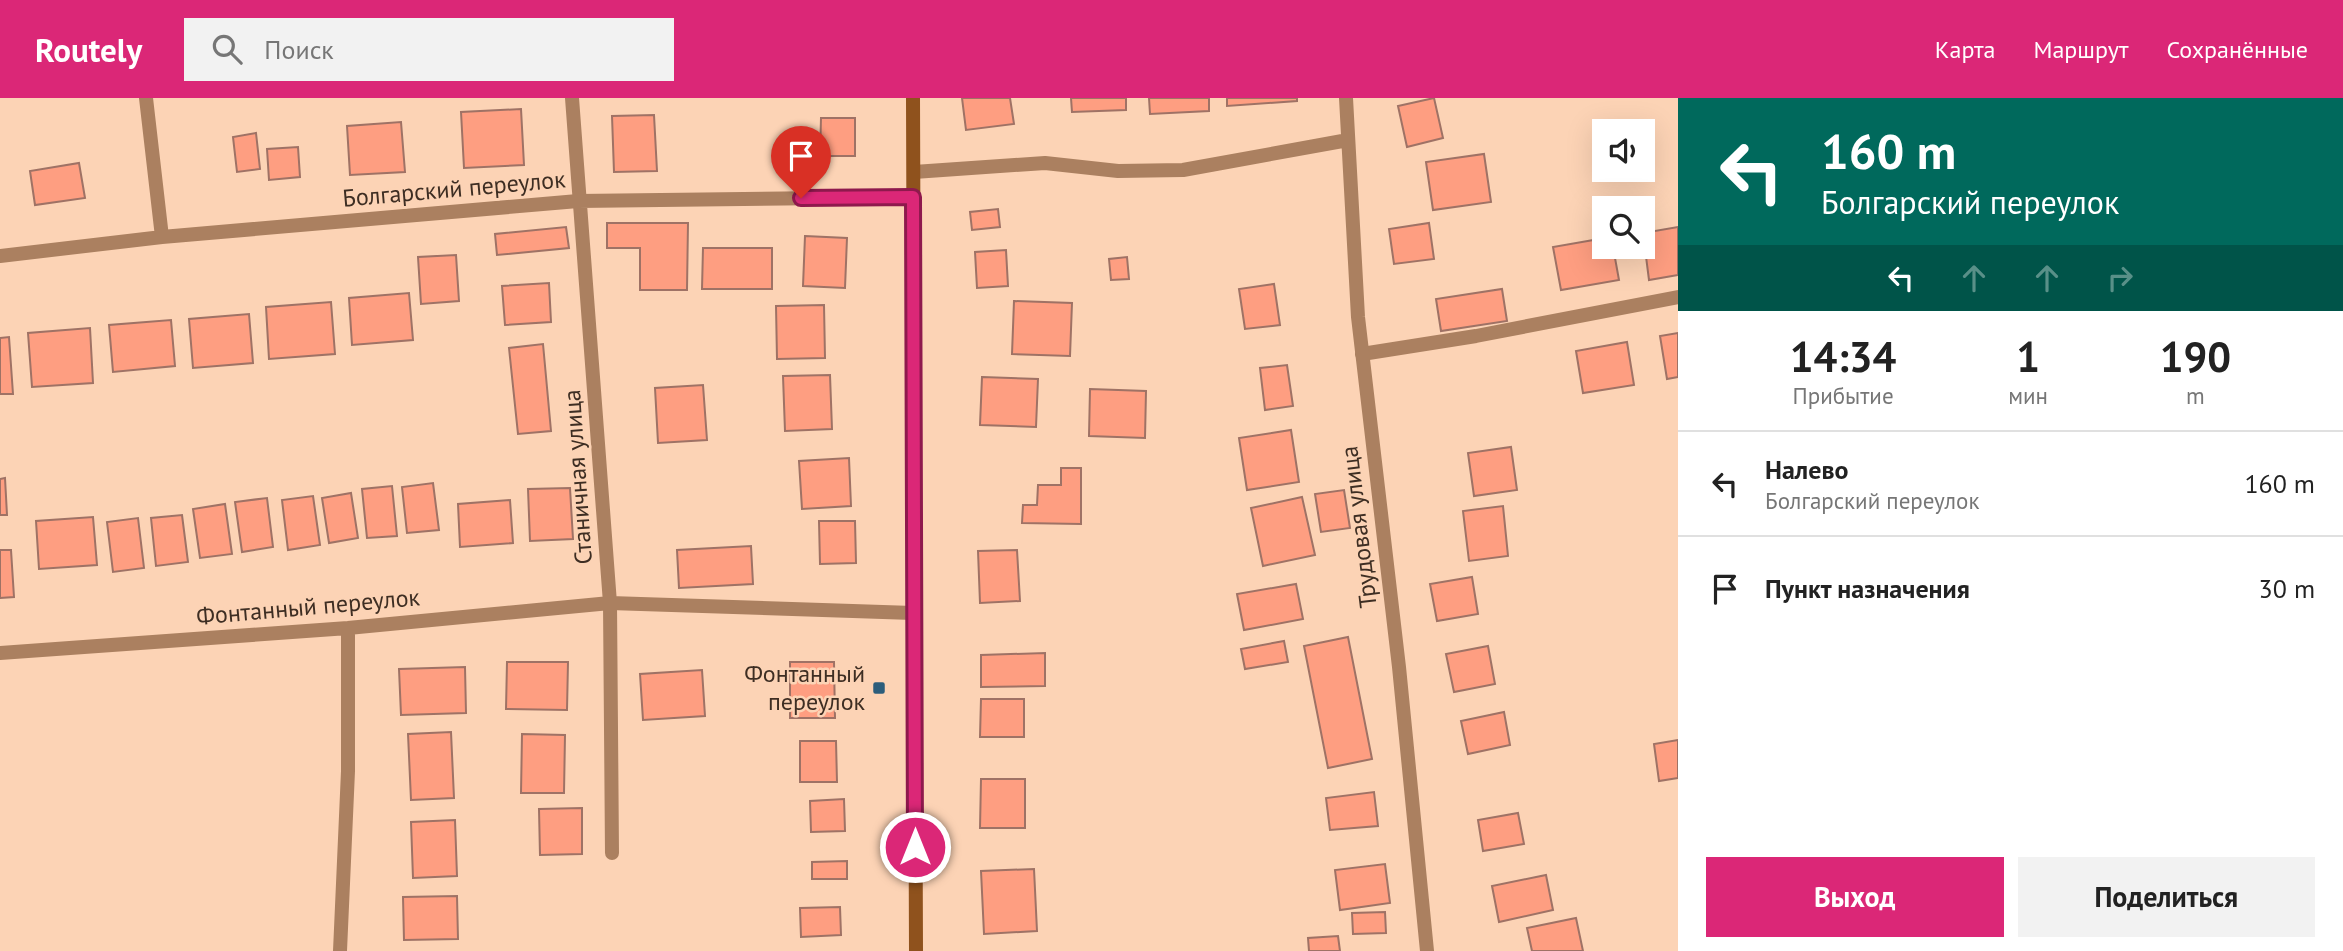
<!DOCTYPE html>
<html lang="ru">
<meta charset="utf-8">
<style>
body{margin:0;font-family:"PT Sans",sans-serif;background:#f2f2f2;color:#222;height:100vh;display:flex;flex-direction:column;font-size:26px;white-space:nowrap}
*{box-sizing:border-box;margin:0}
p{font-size:23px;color:#767676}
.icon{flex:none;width:38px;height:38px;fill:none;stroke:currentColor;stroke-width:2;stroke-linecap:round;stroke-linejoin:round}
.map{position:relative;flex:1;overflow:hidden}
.side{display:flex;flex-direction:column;background:#fff;width:665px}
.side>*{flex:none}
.guide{background:#00695c;color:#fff;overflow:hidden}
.buttons{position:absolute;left:1592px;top:21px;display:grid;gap:14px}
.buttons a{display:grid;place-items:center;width:63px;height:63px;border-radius:0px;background:#fff;box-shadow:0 7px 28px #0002;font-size:35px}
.pin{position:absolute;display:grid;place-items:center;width:60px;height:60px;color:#fff;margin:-72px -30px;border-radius:50% 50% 50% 0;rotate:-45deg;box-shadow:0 0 7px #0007}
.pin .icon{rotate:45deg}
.me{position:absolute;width:77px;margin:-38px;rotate:0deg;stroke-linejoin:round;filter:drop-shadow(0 0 5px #0008)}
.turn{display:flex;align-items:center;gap:24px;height:147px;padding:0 28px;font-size:32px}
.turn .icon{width:91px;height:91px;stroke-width:2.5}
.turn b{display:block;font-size:49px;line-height:60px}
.lanes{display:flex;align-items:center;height:66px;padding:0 28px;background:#0003;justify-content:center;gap:35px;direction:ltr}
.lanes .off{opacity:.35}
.eta{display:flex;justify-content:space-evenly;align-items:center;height:119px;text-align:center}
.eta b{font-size:42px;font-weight:700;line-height:49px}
.primary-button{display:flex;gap:14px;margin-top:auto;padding:14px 28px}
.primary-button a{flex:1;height:80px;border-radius:0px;background:#db2777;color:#fff;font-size:28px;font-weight:700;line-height:80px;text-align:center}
.primary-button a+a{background:#f2f2f2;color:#222}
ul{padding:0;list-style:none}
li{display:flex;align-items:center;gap:21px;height:105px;padding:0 28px;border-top:2px solid #e0e0e0}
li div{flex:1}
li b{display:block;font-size:26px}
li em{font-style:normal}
header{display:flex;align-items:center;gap:42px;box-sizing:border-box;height:98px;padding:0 35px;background:#db2777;color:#fff}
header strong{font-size:33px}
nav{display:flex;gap:38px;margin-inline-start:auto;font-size:24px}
.search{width:490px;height:63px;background:#f2f2f2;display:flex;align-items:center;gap:18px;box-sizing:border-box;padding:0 24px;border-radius:0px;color:#767676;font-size:26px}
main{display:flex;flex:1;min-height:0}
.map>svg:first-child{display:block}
</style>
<header>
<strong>Routely</strong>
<div class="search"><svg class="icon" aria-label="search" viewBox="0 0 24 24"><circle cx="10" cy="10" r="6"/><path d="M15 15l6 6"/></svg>Поиск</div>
<nav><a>Карта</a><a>Маршрут</a><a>Сохранённые</a></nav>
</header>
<main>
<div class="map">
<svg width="1678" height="853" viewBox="0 0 1678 853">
<rect width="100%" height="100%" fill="#fcd3b5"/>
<path fill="#fe9e81" stroke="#9f7265" stroke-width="2" d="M962,0H1010L1014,26L966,32Z
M1071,0H1126V12L1072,14Z
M1149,0H1209V13L1150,16Z
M1227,0H1297V3L1227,8Z
M1434,0L1443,40L1407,49L1398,8Z
M521,11L524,67L464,70L461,14Z
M654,17L657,73L614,74L612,18Z
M821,20H855V58H820Z
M401,24L405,74L350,77L347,28Z
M256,35L260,71L237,74L233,39Z
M298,49L300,79L269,82L267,51Z
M1484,56L1491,104L1433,112L1426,64Z
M79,65L85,100L35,107L30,73Z
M998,111L1000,129L972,132L970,114Z
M607,125H688L687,192H640V150H607Z
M1429,125L1434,161L1394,166L1389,131Z
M566,129L569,150L497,157L495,136Z
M1678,129V177L1649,182L1643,135Z
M805,138L847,140L845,190L803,188Z
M1605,140V149H1613L1619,182L1561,192L1553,149Z
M703,150H772V191H702Z
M1006,152L1008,188L977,190L975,154Z
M456,157L459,203L421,206L418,159Z
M1127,159L1129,181L1111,182L1109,161Z
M549,185L551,224L505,227L502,188Z
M1274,186L1280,227L1245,231L1239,191Z
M1502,191L1507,223L1441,233L1436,201Z
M409,195L413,242L352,247L349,200Z
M1014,203L1072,205L1070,258L1012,256Z
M331,204L335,256L269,261L266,209Z
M824,207L825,260L777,261L776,208Z
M249,216L253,265L193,270L189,221Z
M171,222L175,268L113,274L109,227Z
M90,230L93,285L32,289L28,235Z
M1678,235V279L1667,281L1660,238Z
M9,239L13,296H0V240Z
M1627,244L1634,287L1583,295L1576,253Z
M543,246L551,333L518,336L509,250Z
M1287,267L1293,308L1265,312L1260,270Z
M830,277L832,331L785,333L783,278Z
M982,279L1038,281L1036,329L980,327Z
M703,287L707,342L658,345L655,290Z
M1090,291L1146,293L1145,340L1089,338Z
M1291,332L1299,384L1247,392L1239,340Z
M1511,349L1517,392L1474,398L1468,355Z
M849,360L851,408L802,411L799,363Z
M1061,370H1081V426L1022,425L1023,407H1037L1038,387H1061Z
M5,380L7,417H0V381Z
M433,385L439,432L407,435L402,389Z
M392,388L397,438L367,440L362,391Z
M570,390L573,441L530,443L528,391Z
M1344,392L1350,430L1321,434L1315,396Z
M351,395L358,440L329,445L322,400Z
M313,398L320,447L288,452L282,402Z
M1302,399L1315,457L1263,468L1251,410Z
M267,400L273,449L242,454L235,404Z
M510,402L513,445L460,449L458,406Z
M225,406L232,456L200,460L193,411Z
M1503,408L1508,458L1469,463L1463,413Z
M182,417L188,464L156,468L151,420Z
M93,419L97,467L39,471L36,423Z
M138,420L144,470L113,474L107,424Z
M819,423H855L856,465L820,466Z
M751,448L753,486L679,490L677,452Z
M0,452H11L14,499L0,500Z
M1017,452L1020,503L980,505L978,453Z
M1472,479L1478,516L1437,523L1430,486Z
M1296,486L1303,521L1244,532L1237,496Z
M1348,539L1372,661L1328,670L1304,548Z
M1284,543L1288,564L1245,571L1241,551Z
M1488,548L1495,586L1454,594L1446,556Z
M1045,555V588L981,589V557Z
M507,564H568L567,612L506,611Z
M790,564H834L835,620H790Z
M465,569L466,615L401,617L399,571Z
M702,572L705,618L643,622L640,576Z
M981,601H1024V639H980Z
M1504,614L1510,647L1468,656L1461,623Z
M451,634L454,700L411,702L408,636Z
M522,636L565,637L564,695H521Z
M1678,642V680L1659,683L1654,646Z
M800,643H836L837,684H800Z
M981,681H1025V730H980Z
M1374,694L1378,728L1330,732L1326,700Z
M844,701L845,733L811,734L810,703Z
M582,710V756L540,757L539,711Z
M1518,715L1524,746L1483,753L1478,722Z
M455,722L457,778L413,780L411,724Z
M847,763V781H812V764Z
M1385,766L1390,805L1340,812L1335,772Z
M1034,771L1037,833L984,836L981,773Z
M1546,777L1553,812L1499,824L1492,788Z
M457,798L458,841L404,842L403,799Z
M840,809L841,837L801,839L800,810Z
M1385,814L1386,835L1353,836L1352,815Z
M1576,820L1583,853H1532L1527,830Z
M1338,838L1340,853H1309L1308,840Z"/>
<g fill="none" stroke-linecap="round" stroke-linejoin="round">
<path stroke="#ab8060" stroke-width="14" d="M1362,256L1476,238L1678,199"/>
<path stroke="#ab8060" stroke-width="14" d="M146,0L162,139
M572,0L610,505L612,755
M1346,0L1358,219L1399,569L1427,853
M914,74L1045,65L1118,73L1183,72L1348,42
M0,158L162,139L578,103L913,99
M0,555L348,530L610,505L913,515
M340,853L348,673V530"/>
<path stroke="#8f521d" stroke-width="14" d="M913,0L916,853"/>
</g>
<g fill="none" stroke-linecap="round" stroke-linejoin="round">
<g stroke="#8e194d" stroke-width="18">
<path id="route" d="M801,100L913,99L915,749"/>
</g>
<use href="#route" stroke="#db2777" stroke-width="12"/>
</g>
<rect fill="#2c5d7b" stroke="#fcd3b5" stroke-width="2.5" x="872" y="583" width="14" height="14" rx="3.5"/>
<g text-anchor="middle" stroke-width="5" stroke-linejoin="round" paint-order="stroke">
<g font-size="24" fill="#3e2e23" stroke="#fcd3b5">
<text transform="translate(454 91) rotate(-5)" y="8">Болгарский переулок</text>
<text transform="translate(578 379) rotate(-94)" y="8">Станичная улица</text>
<text transform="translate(1359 429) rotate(-97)" y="8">Трудовая улица</text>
<text transform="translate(308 509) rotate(-5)" y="8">Фонтанный переулок</text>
</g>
<g font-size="24" fill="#3e2e23" stroke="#fcd3b5" text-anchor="end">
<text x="865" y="584">Фонтанный<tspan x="865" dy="28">переулок</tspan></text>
</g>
</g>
</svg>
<div class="buttons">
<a><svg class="icon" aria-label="sound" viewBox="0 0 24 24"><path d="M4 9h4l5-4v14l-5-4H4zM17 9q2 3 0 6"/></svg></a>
<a><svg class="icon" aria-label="search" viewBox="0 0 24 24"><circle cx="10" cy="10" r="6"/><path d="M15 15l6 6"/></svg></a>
</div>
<div class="pin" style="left:801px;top:100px;background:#d93025"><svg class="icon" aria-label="arrive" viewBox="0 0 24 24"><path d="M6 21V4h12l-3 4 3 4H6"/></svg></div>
<svg class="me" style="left:915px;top:749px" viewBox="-20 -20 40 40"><circle r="17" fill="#db2777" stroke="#fff" stroke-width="3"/><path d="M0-11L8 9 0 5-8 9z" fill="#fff"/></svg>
</div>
<section class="side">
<div class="guide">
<div class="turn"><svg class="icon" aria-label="left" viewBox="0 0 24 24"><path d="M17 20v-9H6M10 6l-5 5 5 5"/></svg><div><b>160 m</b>Болгарский переулок</div></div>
<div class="lanes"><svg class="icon" aria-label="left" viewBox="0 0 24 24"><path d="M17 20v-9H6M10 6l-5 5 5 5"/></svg><svg class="icon off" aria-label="ahead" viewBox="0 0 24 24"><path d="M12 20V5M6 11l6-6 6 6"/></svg><svg class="icon off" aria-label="ahead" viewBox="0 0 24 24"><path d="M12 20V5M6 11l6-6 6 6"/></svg><svg class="icon off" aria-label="right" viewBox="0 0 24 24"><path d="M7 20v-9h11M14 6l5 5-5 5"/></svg></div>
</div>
<div class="eta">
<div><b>14:34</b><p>Прибытие</p></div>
<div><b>1</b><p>мин</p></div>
<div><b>190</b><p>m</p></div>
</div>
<ul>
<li><svg class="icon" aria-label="left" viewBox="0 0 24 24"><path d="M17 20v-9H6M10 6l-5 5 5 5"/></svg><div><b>Налево</b><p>Болгарский переулок</p></div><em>160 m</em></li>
<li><svg class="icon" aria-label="arrive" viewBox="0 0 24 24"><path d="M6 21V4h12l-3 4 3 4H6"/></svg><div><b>Пункт назначения</b></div><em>30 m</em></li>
</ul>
<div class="primary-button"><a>Выход</a><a>Поделиться</a></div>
</section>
</main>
